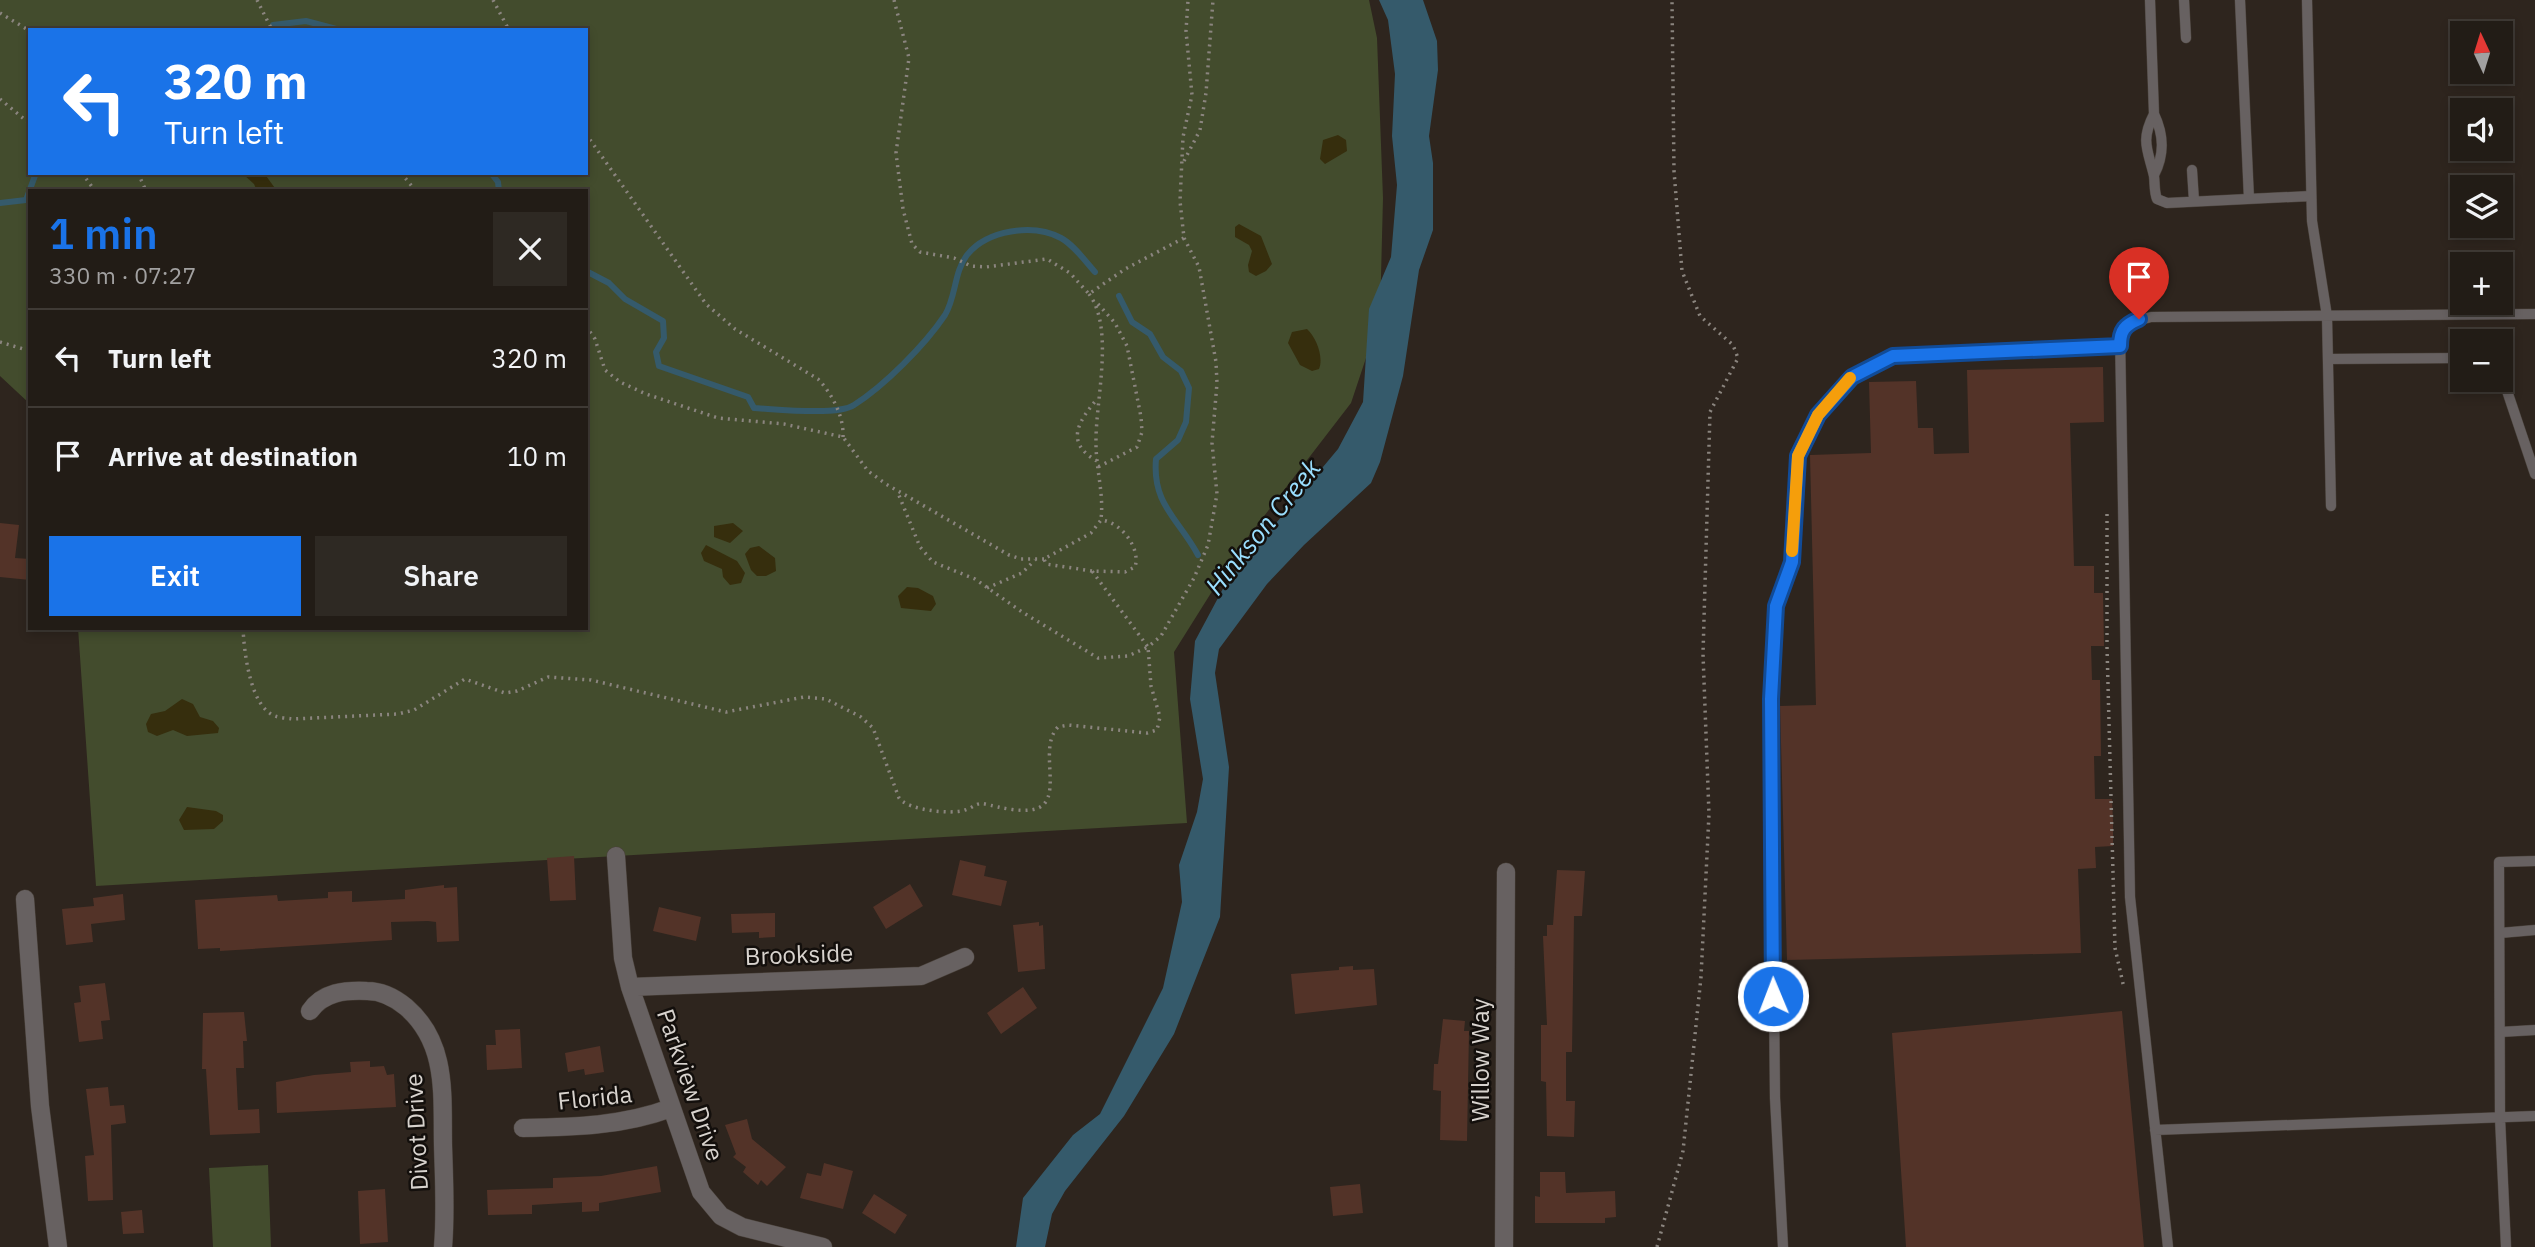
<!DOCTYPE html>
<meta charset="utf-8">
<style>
body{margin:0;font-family:"IBM Plex Sans",sans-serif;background:#2e2923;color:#f1f3f6;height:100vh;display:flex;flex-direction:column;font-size:26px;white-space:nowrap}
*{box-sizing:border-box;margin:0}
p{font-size:23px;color:#a2a1a1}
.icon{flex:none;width:38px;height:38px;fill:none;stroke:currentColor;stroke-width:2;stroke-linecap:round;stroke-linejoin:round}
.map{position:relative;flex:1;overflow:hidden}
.sheet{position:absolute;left:28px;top:189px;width:560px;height:441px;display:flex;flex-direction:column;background:#221c16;border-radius:0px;box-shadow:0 4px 10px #0003,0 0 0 2px #3f3a35}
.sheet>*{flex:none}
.hud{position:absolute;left:28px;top:28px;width:560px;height:147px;border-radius:0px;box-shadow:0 4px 10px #0003,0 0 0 2px #3f3a35;background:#1a73e8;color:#fff;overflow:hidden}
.needle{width:46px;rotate:356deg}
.fabs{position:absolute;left:2450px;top:21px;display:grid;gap:14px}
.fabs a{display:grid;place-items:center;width:63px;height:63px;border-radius:0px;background:#221c16;box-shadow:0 4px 10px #0003,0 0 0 2px #3f3a35;font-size:35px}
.pin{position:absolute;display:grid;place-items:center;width:60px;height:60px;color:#fff;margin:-72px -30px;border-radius:50% 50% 50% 0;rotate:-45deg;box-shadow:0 0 7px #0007}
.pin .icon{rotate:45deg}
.me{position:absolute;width:77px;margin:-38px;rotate:359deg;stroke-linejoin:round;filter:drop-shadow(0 0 5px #0008)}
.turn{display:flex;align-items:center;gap:24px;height:147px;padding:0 21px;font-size:32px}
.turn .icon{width:91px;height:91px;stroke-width:2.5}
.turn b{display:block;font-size:49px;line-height:60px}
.round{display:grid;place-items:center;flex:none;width:74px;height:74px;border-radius:0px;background:#2e2923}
.summary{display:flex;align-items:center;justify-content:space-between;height:119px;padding:0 21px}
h1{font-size:42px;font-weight:600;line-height:52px;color:#1a73e8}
.cta{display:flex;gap:14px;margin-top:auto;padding:14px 21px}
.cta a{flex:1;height:80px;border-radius:0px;background:#1a73e8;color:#fff;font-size:28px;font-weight:600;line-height:80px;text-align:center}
.cta a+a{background:#2e2923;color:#f1f3f6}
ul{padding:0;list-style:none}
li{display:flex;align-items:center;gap:21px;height:98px;padding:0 21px;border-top:2px solid #3f3a35}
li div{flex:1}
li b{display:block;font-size:26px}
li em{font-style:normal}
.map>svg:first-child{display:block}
</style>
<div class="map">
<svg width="2535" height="1247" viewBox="0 0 2535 1247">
<rect width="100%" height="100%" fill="#2e251e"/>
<path fill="#434c2d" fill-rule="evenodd" d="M0,0H1369L1377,38L1383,198L1380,316L1351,403L1238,550L1174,652L1187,823L96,886L78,628H586V191H30V404L0,376ZM30,30H586V173H30Z
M268,1165L271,1247H213L209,1168Z"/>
<path fill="#362e0d" d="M1338,135L1346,140L1347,151L1325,164L1320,159L1323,140Z
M264,173L277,191H257L254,184L243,174Z
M1239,224L1261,236L1272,264L1266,271L1256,276L1249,272L1248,265L1252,251L1249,245L1235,237V227Z
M1307,329C1316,337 1324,357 1319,369L1312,371L1300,365L1288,343L1292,332Z
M733,523L743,531L730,543L714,537V526Z
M706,545L737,561L745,573L741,583L730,585L723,577L722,569L704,561L701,553Z
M759,546L775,558L776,571L766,576H757L751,570L745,554L750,548Z
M907,587L918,588L933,596L936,604L931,611L901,608L898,596Z
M182,699L193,704L200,717L213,721L219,728L218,733L187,736L173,730L157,736L148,732L146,724L151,714L165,711Z
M187,807L216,811L223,815V821L214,829L184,830L179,820Z"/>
<path fill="#355a6b" d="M1379,0H1423L1437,41L1438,70L1429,136L1433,163V230L1419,270L1403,376L1380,462L1371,483L1304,545L1267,584L1219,649L1215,673L1229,767L1220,917L1174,1034L1124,1116L1065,1191L1052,1214L1045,1247H1016L1023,1198L1073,1135L1100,1114L1163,988L1182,902L1179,865L1197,812L1203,779L1190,699L1195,641L1226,583L1338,449L1363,402L1369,309L1391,257L1397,185L1392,136L1395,74L1388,20Z"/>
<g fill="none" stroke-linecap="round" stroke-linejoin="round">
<path stroke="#355a6b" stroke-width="6" d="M273,25L306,21L340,30
M491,173L498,182L499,191
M0,203L26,200L36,173
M586,271L609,283L625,299L663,321L664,338L656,352L659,366L748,397L754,408C775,409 838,416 854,405C884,386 925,345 945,315C956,297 954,272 967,255C987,230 1033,223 1061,238C1074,245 1085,261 1095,272
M1119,296L1132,322L1150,334L1163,357L1181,371L1189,388L1186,422L1178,440L1156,459C1152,505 1179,519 1198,555"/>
</g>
<path fill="#533328" d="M2103,367L2104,422L2070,423L2074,566H2094V593H2103L2104,646H2091L2092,680H2100L2101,756H2094L2095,799H2112L2113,822V846L2095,847L2096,868L2078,869L2081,953L1787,960L1780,706L1816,705L1810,455L1871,453L1869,382L1916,381L1918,428H1933L1934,454L1969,453L1967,370Z
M0,523L19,525L15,558L30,559V580L0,577Z
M574,856L576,900L550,901L547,858Z
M960,860L986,866L984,876L1007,881L1001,906L952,895Z
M1557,870L1585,871L1582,916H1574L1572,1052H1566V1101H1575L1574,1137L1547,1136L1546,1082L1541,1081V1025H1547L1543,936H1547V925H1553Z
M910,884L923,906L886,929L873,907Z
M444,885V888L457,887L459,941L437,942L436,922L428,921L391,922L392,940L220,951V948L198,949L195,900L277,895L278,901L328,898V892L352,891V902L405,899V890Z
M123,894L125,920L91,924L93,942L66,945L62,909L94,906L93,898Z
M659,907L701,917L696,941L653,931Z
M775,913V937L759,938V932L732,933L731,914Z
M1039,922V926L1043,925L1045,969L1018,972L1013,925Z
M1353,966V970L1374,969L1377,1005L1295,1014L1291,974L1339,970V967Z
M105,983L110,1020L101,1021L103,1039L79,1042L74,1003L81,1002L79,986Z
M1023,987L1037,1008L1001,1034L987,1013Z
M2122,1011L2144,1247H1906L1892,1033Z
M244,1012L247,1041H243L244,1068H236L238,1110L259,1109L260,1133L210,1135L206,1069H202L203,1013Z
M1443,1019L1465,1021L1464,1031H1469L1467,1141L1440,1140L1441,1091L1433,1090L1434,1064H1438Z
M520,1029L522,1068L487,1070L486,1045H496L495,1030Z
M600,1046L604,1072L585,1075L584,1069L568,1072L565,1053Z
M370,1061V1067L384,1066L387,1075L394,1074L396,1107L277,1113L276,1082L314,1075L351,1072L350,1062Z
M108,1087L110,1106L124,1105L126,1123L111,1125L113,1200L88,1201L85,1156L94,1155L86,1089Z
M747,1119L752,1139L786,1167L767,1186L761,1180L758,1185L743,1172L746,1167L733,1157L736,1154L725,1125Z
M824,1163L853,1171L843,1209L800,1198L807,1173L821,1176Z
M657,1166L661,1192L599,1203V1211L582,1212V1202L532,1205V1214L488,1215L487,1190L553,1188V1178L601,1176Z
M1540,1172H1565L1566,1193L1615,1191L1616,1217L1605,1218V1223H1535V1196L1540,1197Z
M1360,1184L1363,1213L1333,1216L1330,1187Z
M385,1189L388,1242L360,1244L358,1191Z
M874,1194L907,1215L895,1234L862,1213Z
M142,1210L144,1233L123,1234L121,1212Z"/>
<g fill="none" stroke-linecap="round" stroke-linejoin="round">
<g stroke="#49413a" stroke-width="11">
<path id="service" d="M2150,0L2154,114C2140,141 2148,150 2154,176C2155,184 2154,191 2157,199L2167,203L2311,196
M2184,0L2186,38
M2240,0L2249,199
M2307,0L2312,221L2327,316L2331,506
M2192,170L2194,201
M2154,175C2165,154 2164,135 2154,114
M2328,359L2462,358
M2501,373L2535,474
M2500,933L2535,930
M2500,1032L2535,1030
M2155,1130L2535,1116
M1783,1247L1775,1098L1771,699L1776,606L1792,562L1798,456L1818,415L1852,377L1893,356L2120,346
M2168,1247L2130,897L2120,335L2129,323L2151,317L2535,314
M2506,1247L2500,1118L2499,862L2535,861"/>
</g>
<g stroke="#49413a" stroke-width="19">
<path id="minor" d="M616,856L623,958L630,987L701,1192L721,1216L742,1227L823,1247
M25,899L40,1106L58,1247
M630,987L921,976L965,957
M310,1011C323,992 345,990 367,991C381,991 395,998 406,1007C448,1043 442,1095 443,1145C444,1180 446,1213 443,1247
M523,1128C574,1127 623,1126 671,1108
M1504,1247L1506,872"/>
</g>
<path stroke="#8b857f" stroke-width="3.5" stroke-dasharray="2 5" stroke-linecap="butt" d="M257,0L272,30
M493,0L509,30
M894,0L909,58L896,153L903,209L912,244L920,252L954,258L971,266L986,267L1047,259L1070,273L1089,294L1125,269L1184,238L1180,201L1183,137L1192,95L1186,31L1188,0
M0,13L30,31
M0,99L30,124
M586,134L706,304L735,329L818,379C832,394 844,416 843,437
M1184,161L1200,130L1206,93L1213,0
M82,173L95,191
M138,173L146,191
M401,173L416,191
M1089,294C1115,329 1095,402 1096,444C1096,469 1104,494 1101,519
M1098,304L1115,323L1127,346L1141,417L1142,432L1137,447L1098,467
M586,326L595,339L605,370L620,382L646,394L718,418L784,424L843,437L868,471L886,484L1009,555L1021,559H1044
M0,342L30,351
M1097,461C1063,442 1080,420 1097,399
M2107,514V647L2115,948L2124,988
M1092,571L1046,564L1044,559L1091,533L1101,520C1121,522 1141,548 1135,567L1125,572L1092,571L1148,647L1161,636L1194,578L1208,545L1217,494L1212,443L1217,383L1216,362L1199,267L1184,238
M987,588L1022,573L1035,560
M243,628C244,651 250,707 275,716C280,718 287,718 292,719L398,714L414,710L465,679L505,693L517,691L548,677L591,680L726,712L804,697L826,699L861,717L873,728L899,798C907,810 952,815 965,810C973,808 976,802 985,804C998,807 1031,816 1043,805C1060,789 1039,747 1058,727L1068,725L1147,733L1157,730L1160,717L1151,686L1148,647L1128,656L1098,658L1022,612L975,579L933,562L920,547L898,493
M1657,1247L1683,1151L1701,977L1709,814L1703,654L1710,412L1738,358L1733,345L1700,316L1682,271L1674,171L1672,0"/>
<use href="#service" stroke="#676161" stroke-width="10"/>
<use href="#minor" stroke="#676161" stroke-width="18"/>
</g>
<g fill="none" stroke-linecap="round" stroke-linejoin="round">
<g stroke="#114b97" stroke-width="18">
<path id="route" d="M1773,996L1771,699L1776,606L1792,562L1798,456L1818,415L1852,377L1893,356L2120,346C2120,330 2125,325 2139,319"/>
</g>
<use href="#route" stroke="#1a73e8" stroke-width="12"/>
<path stroke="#f59e0b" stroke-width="12" d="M1792,551L1798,456L1818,415L1850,378"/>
</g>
<g text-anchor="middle" stroke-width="5" stroke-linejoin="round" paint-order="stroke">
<g font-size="24" fill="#d8d3ce" stroke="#130f0c">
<text transform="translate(799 955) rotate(-2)" y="8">Brookside</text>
<text transform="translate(1481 1060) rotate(-90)" y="8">Willow Way</text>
<text transform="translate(690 1085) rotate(71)" y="8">Parkview Drive</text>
<text transform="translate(595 1098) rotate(-6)" y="8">Florida</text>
<text transform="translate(417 1132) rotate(-93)" y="8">Divot Drive</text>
</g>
<g font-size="26" font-style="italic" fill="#9adefe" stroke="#130f0c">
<text transform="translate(1263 527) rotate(-51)" y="9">Hinkson Creek</text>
</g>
</g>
</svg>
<div class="fabs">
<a><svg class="needle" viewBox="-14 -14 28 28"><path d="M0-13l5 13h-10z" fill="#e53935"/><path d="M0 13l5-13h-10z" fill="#a2a1a1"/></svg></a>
<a><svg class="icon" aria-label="sound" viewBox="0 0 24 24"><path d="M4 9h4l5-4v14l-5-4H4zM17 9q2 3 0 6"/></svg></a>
<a><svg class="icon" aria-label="layers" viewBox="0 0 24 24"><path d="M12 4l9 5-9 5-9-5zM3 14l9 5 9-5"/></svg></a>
<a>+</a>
<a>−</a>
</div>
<div class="pin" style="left:2139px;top:319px;background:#d93025"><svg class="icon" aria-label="arrive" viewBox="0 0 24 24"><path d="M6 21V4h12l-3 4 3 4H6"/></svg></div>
<svg class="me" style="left:1773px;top:996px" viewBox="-20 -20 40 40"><circle r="17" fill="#1a73e8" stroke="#fff" stroke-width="3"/><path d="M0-11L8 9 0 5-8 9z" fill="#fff"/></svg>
<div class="hud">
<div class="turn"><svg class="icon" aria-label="left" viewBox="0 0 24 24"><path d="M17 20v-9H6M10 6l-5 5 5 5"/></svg><div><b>320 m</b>Turn left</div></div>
</div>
<section class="sheet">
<div class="summary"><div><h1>1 min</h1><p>330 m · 07:27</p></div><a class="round"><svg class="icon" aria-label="close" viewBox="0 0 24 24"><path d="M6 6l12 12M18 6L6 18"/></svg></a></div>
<ul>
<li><svg class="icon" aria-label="left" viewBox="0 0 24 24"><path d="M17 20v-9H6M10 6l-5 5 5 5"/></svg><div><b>Turn left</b></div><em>320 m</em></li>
<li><svg class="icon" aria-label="arrive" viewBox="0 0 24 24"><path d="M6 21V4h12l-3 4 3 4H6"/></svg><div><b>Arrive at destination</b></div><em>10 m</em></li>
</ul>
<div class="cta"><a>Exit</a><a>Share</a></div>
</section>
</div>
